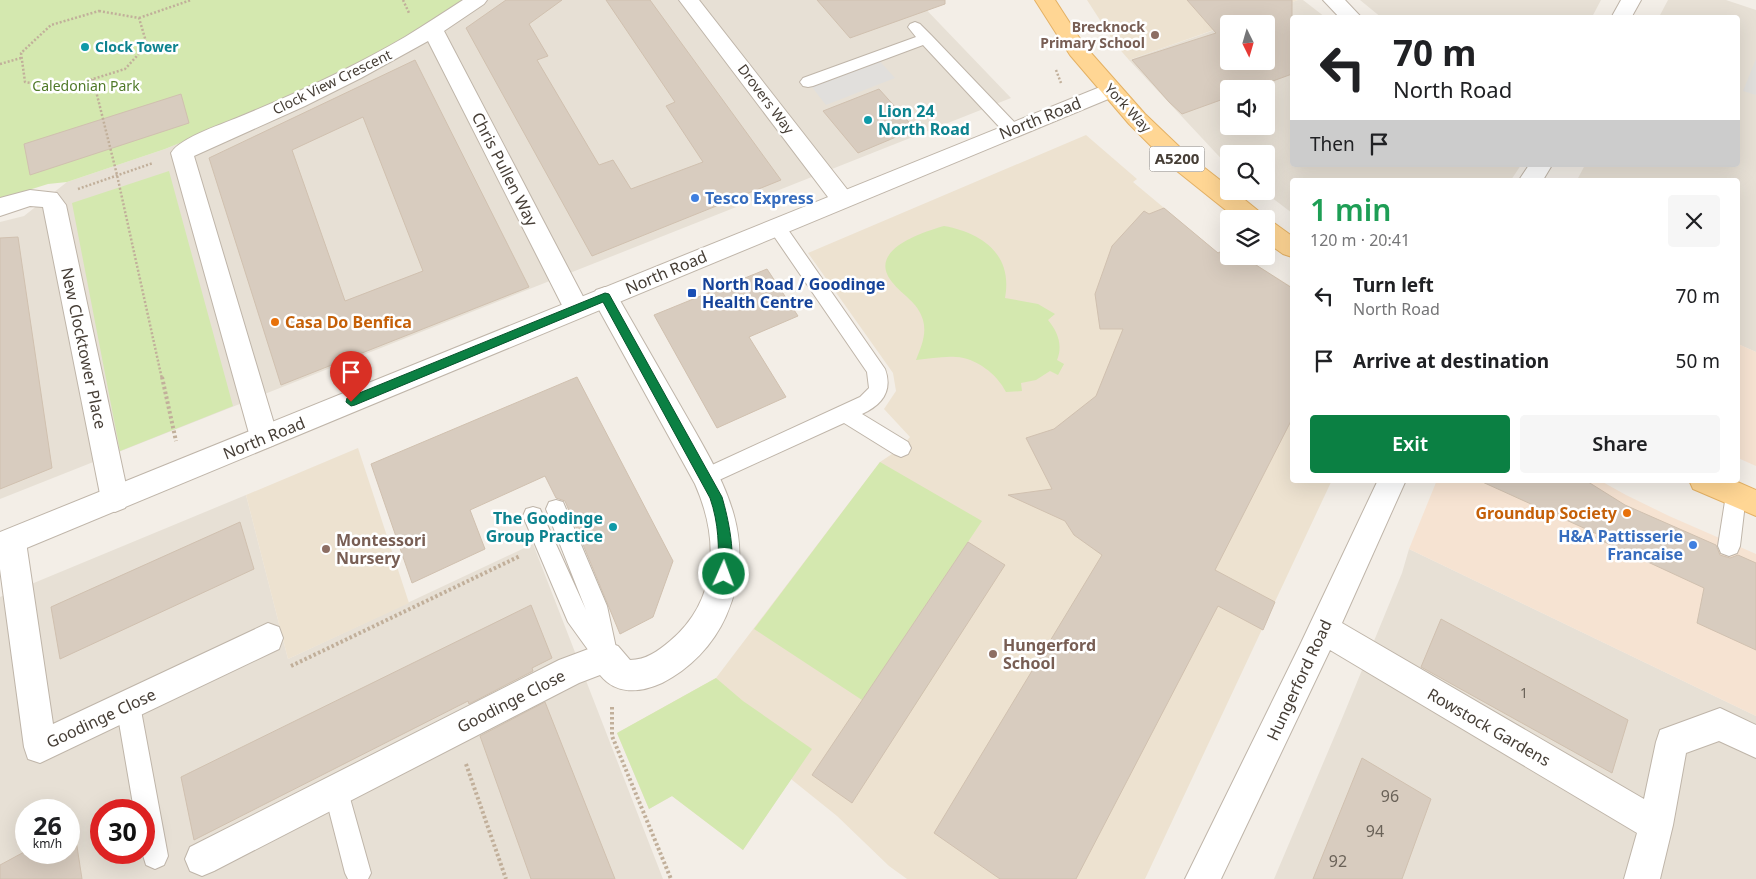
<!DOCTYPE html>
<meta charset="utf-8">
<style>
body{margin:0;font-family:"Noto Sans",sans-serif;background:#f6f6f6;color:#202124;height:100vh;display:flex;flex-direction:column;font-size:19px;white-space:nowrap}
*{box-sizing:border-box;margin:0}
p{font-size:16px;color:#757577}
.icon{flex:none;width:28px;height:28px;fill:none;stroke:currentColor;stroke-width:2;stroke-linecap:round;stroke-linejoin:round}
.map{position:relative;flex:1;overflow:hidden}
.sheet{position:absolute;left:1290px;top:178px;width:450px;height:305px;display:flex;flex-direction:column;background:#fff;border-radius:5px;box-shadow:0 5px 20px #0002}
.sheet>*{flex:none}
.banner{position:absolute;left:1290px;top:15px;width:450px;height:152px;border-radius:5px;box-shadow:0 5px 20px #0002;background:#fff;color:#202124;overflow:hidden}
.needle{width:32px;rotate:175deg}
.controls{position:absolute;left:1220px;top:15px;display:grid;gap:10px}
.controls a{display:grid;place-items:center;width:55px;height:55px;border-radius:5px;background:#fff;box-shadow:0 5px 20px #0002;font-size:25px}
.speed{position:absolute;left:15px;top:799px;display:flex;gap:10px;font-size:25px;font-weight:700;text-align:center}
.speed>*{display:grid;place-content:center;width:65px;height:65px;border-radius:50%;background:#fff;box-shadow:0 5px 20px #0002;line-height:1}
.speed small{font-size:12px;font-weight:400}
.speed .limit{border:8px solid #d22;background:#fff;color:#111}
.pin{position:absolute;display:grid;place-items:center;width:42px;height:42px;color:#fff;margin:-51px -21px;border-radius:50% 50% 50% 0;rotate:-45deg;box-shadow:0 0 5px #0007}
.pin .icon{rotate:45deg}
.me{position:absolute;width:55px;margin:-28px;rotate:2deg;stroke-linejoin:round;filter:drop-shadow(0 0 4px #0008)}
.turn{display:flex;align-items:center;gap:18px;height:105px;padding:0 20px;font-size:22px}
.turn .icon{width:65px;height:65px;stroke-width:2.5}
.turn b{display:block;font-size:35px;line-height:42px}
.then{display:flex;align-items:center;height:48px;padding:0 20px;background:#0003;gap:10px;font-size:19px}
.round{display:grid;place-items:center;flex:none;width:52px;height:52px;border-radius:5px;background:#f6f6f6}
.headline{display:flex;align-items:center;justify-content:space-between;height:85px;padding:0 20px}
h1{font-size:30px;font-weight:600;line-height:38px;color:#1e9e55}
.button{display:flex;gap:10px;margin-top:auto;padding:10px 20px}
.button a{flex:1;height:58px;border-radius:5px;background:#0b8043;color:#fff;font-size:20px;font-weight:600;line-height:58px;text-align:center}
.button a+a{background:#f6f6f6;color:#202124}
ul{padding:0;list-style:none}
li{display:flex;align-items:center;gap:15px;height:65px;padding:0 20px}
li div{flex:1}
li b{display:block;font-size:19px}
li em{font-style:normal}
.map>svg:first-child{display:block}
</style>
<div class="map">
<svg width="1756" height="879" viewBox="0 0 1756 879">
<rect width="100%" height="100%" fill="#f3eee7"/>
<path fill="#e7e0d5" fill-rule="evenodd" d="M466,0H917L1011,98L0,499V222L24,216L67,182L165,149L239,119Z
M1298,0H1303L1325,17L1292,18V165H1521L1511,180H1292V213L1263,191H1266V154H1229V167L1129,60L1229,25V61H1266V24H1231ZM1229,89H1266V126H1229Z
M1360,0H1601L1592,17L1382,18Z
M1668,0H1726L1756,10V352L1738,344V180H1577L1585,165H1738V18L1659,17Z
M246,495L288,659L533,544L663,879H0V597ZM26,810H69V852H26ZM101,810H144V852H101Z
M1409,549L1756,716V879H1274L1341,721L1402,573Z"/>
<path fill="#f6e3d2" d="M1738,344L1756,352V466L1738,458Z
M1437,480H1599L1626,495L1669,516L1756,554V716L1409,549Z"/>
<path fill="#ede2d0" d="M1087,0H1298L1129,60L1116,45Z
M1086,135L1137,179L1133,182L1218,253L1227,248L1229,256H1242L1292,287V480H1332L1145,879H907L889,866L837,816L791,779L743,850L672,796L649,809L617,733L716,678L880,462L901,448L910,437L884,409L896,391L893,373L808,253Z
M358,448L409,603L288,659L246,495Z"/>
<path fill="#d4e8af" d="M0,0H466L443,16L351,69L239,119L165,149L67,182L48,184L0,199Z
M169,171L233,406L120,451L72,203Z
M944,226C983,233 1013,255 1005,298L1038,304L1055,314L1048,320C1058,332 1063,346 1057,360L1064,364L1058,375L1050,371L1036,380L1021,383L1022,391L1006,392C997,374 976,358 956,357C943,356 929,359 916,360C921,347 927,334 923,320C918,302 902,295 892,282C866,250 923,232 944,226Z
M880,462L982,521L893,654L932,679L911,711L872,686L862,700L754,629Z
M716,678L743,701L812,749L743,850L672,796L649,809L617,733Z"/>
<path fill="#e1dfdc" d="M876,57L895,78L826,105L808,82Z
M1756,59V95L1743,91Z"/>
<path fill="#d8ccbf" stroke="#d0c0af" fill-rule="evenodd" d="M506,0H562L529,24L548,56L537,60L599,165L613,160L631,189L703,162L666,106L675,102L606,0H650L781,180L592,256L466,28Z
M817,0H945V4L850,38Z
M1187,0H1292V74L1251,89H1229V97L1182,114L1169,102L1132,60L1216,33ZM1229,24H1266V61H1229Z
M415,60L529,287L281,385L209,158ZM363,117L423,271L345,301L292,150Z
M879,89L915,129L858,153L823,111Z
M181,94L189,123L30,175L24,144Z
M1164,208L1218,253L1227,248L1229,256H1242L1292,288V419L1215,570L1275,602L1263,630L1218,606L1076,879H1000L934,833L1102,555L1074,535L1065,521L1008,495L1052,489L1026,438L1054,429L1096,396L1123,329H1100L1095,294L1112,246L1144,211L1149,214Z
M18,237L52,468L0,489V238Z
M767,269L798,316L749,337L786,397L717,428L654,315Z
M577,377L673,561L653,617L620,634L565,501L556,498L545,476L470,510L485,549L412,583L371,464Z
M1478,480H1585L1625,505L1716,545L1720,555L1730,558L1738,555L1756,563V650L1697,623L1704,588L1596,538L1597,534Z
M240,522L254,569L60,659L51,607Z
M968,542L1005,565L852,803L812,775Z
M531,605L552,658L532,668L533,671L469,704L468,701L194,840L181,777Z
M1441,619L1628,720L1612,773L1421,667Z
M545,702L615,879H531L480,736Z
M1362,758L1431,799L1402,879H1313Z
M74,827L82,879H0V865L26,851L69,852V830Z"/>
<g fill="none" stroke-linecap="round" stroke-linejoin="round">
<g stroke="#bfb5a9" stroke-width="2">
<path id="service" d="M915,22L920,24L931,35L1017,125L1019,129L1017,133L1011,135L1005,133L923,45L813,86L808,87L803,86L800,82L803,78L916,37L908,27L910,24Z
M776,220L782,221L885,369C893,391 882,405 862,414L908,442L911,448L908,454L901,457L894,454L844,423L706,486L699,483L696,477L699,471L860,397L869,388L867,372L767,226L770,221Z
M1736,486L1743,489L1746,495L1740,546L1737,553L1729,556L1721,553L1718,546L1726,495L1729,489Z
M556,500L563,502L607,606L618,657L615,665L607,668L599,665L568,622L523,516L526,509L533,507L540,509L586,610L546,509L549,502Z
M128,693L136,697L140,705L168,856L164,865L155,869L146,865L142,852H144V810H134L116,705L120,697Z
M336,779L345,782L348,791L371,873L368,879H348L345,873L324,791L327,782Z"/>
</g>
<g stroke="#bfb5a9" stroke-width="2">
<path id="minor" d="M463,0H487L484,4L444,31L589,308L585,315L576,318L567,315L428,41L361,78L305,106L194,156L278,437L274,445L264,449L254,445L250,437L171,153C180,137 226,123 244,115C299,92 354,67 405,37C425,25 444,12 463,0Z
M679,0H699L850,193L854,199L850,205L842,208L834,205Z
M1323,0H1345L1362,18H1340Z
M1621,0H1641L1631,18H1611Z
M1529,165H1552L1543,180H1519Z
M30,190L57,193L66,205L129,499L125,508L115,512L105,508L101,499L43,207L30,206L0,216V198Z
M605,287L614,290C636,328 658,367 680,405C719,474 762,535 726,616C713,645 690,669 662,683C640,693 616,695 600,675L579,683L214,871L202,876L190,871L185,859L190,847L559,660L607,642L618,646L630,660C646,660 658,651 670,641C719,600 719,538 695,484L592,297L596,290Z
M1378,480H1406L1342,623L1644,799L1656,742L1660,730L1720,708L1756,725V758L1719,741L1686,753L1673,825L1660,879H1624L1637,833L1330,650L1221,879H1185L1300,645Z
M11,529L21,533L26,542L53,724L268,623L279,627L283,638L279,649L40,763L28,759L24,747L0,569V534Z"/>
</g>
<g stroke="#bfb5a9" stroke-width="2">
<path id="tertiary" d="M1110,83L1118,85L1121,90L1118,95L0,559V532Z"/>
</g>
<g stroke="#e4b164" stroke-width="2">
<path id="primary" d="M1035,0H1055L1084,45L1145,114L1188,155L1229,187V191H1234L1261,213L1265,219H1237L1172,167L1129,124L1070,55Z
M1266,220L1274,223L1292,236V257L1283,254L1266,242Z
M1689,480H1733L1756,490V516L1693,489Z"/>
</g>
<path stroke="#c1af9a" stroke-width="2.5" stroke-dasharray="2 2" stroke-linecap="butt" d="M403,0L409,13
M99,11L139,18L147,45L125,69L93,79L62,88L25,82L21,53L51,25Z
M139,18L191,0
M0,64L21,58
M1056,70L1061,83
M93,79L117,175L162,379
M78,189L153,163"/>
<path stroke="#c1af9a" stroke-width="4" stroke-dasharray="2.5 2.5" stroke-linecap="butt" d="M162,377L176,441
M291,666L520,556
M612,707V736L671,879
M466,764L506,879"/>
<use href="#service" fill="#fff" fill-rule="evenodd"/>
<use href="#minor" fill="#fff" fill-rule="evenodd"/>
<use href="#tertiary" fill="#fff" fill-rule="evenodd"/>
<use href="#primary" fill="#ffd694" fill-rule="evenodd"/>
</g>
<path fill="#0b8043" stroke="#07532c" d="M605,293L609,294L722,497C728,517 737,558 729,578L724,579L720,578L718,574C719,547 719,524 710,498L603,302L355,405L351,406L346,402L347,398Z"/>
<g fill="#8d6e63" stroke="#fff" stroke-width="2">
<circle cx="1155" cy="35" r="5"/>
<circle cx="326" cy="549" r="5"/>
<circle cx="993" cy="654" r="5"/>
</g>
<g fill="#0f9aa8" stroke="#fff" stroke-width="2">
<circle cx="85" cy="47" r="5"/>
<circle cx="868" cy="120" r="5"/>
<circle cx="613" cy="527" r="5"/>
</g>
<g fill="#3f7fe0" stroke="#fff" stroke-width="2">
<circle cx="695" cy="198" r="5"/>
<circle cx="1693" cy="545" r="5"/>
</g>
<rect fill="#1a4fb4" stroke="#fff" stroke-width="2" x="687" y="288" width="10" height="10" rx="2.5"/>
<g fill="#e8710a" stroke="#fff" stroke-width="2">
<circle cx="275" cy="322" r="5"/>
<circle cx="1627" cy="513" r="5"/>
</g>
<g text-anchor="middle" stroke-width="5" stroke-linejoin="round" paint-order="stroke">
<g font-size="14" font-weight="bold" fill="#785e54" stroke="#fff" text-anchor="end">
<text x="1145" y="32">Brecknock<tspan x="1145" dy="16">Primary School</tspan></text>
</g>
<g font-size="14" font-weight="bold" fill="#0d838f" stroke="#fff" text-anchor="start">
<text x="95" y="52">Clock Tower</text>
</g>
<g font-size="14" fill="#463e36" stroke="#fff">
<text transform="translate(332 82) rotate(-26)" y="5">Clock View Crescent</text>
<text transform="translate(766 99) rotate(53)" y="5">Drovers Way</text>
<text transform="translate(1128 108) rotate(47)" y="5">York Way</text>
</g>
<g font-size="14" fill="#4f7928" stroke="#fff">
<text x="86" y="91">Caledonian Park</text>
</g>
<g font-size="14" fill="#6a6258">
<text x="1524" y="698">1</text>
</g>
<rect fill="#fff" stroke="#7e7872" stroke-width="1" x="1149.5" y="146.5" width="55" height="25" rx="4"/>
<g font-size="15" font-weight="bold" fill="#463e36">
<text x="1177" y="164">A5200</text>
</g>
<g font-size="16" font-weight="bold" fill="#0d838f" stroke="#fff" text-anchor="start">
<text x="878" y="117">Lion 24<tspan x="878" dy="18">North Road</tspan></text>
<text x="603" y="524" text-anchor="end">The Goodinge<tspan x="603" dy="18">Group Practice</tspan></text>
</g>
<g font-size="16" fill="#463e36" stroke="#fff">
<text transform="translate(1040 118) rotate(-22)" y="6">North Road</text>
<text transform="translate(505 169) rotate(63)" y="6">Chris Pullen Way</text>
<text transform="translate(666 272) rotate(-23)" y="6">North Road</text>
<text transform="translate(84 348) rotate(78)" y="6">New Clocktower Place</text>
<text transform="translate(264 438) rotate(-22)" y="6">North Road</text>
<text transform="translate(1299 680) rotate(-65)" y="6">Hungerford Road</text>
<text transform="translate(511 701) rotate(-27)" y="6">Goodinge Close</text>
<text transform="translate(101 718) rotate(-25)" y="6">Goodinge Close</text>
<text transform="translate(1489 727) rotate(30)" y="6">Rowstock Gardens</text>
</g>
<g font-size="16" font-weight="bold" fill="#366cbe" stroke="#fff" text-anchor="start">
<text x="705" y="204">Tesco Express</text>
<text x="1683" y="542" text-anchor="end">H&amp;A Pattisserie<tspan x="1683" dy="18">Francaise</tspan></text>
</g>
<g font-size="16" font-weight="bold" fill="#164399" stroke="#fff" text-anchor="start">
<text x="702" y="290">North Road / Goodinge<tspan x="702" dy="18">Health Centre</tspan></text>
</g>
<g font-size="16" font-weight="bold" fill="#c56008" stroke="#fff" text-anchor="start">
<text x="285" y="328">Casa Do Benfica</text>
<text x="1617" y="519" text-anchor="end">Groundup Society</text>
</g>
<g font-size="16" font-weight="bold" fill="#785e54" stroke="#fff" text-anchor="start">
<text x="336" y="546">Montessori<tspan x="336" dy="18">Nursery</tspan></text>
<text x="1003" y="651">Hungerford<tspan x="1003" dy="18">School</tspan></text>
</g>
<g font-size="16" fill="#6a6258">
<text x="1390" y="802">96</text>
<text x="1375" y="837">94</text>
<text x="1338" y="867">92</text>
</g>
</g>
</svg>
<div class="controls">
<a><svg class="needle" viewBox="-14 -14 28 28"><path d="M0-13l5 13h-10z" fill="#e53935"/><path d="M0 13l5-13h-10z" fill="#757577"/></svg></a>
<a><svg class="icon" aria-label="sound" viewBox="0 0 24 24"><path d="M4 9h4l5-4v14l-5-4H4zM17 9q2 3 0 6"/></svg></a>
<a><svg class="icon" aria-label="search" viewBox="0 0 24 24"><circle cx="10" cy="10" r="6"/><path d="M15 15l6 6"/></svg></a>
<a><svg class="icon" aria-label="layers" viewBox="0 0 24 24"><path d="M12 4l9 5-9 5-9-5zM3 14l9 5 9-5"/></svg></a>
</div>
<div class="speed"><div>26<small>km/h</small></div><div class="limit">30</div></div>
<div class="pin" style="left:351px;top:402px;background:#d93025"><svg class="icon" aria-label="arrive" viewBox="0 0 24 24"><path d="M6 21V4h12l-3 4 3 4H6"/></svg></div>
<svg class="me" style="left:724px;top:574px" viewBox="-20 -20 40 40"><circle r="17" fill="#0b8043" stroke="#fff" stroke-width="3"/><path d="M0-11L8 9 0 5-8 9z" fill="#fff"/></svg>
<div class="banner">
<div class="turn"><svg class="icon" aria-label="left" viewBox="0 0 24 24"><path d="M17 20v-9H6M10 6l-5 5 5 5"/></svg><div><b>70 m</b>North Road</div></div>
<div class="then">Then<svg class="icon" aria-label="arrive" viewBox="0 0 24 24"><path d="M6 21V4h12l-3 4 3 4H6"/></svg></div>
</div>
<section class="sheet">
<div class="headline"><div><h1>1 min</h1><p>120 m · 20:41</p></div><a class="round"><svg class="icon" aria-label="close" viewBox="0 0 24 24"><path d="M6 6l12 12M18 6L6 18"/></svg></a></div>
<ul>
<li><svg class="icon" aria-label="left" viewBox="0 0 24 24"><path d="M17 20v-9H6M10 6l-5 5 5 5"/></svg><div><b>Turn left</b><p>North Road</p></div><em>70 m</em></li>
<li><svg class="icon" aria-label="arrive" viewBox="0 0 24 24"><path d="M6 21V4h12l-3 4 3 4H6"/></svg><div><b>Arrive at destination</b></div><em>50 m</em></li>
</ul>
<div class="button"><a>Exit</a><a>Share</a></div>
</section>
</div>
